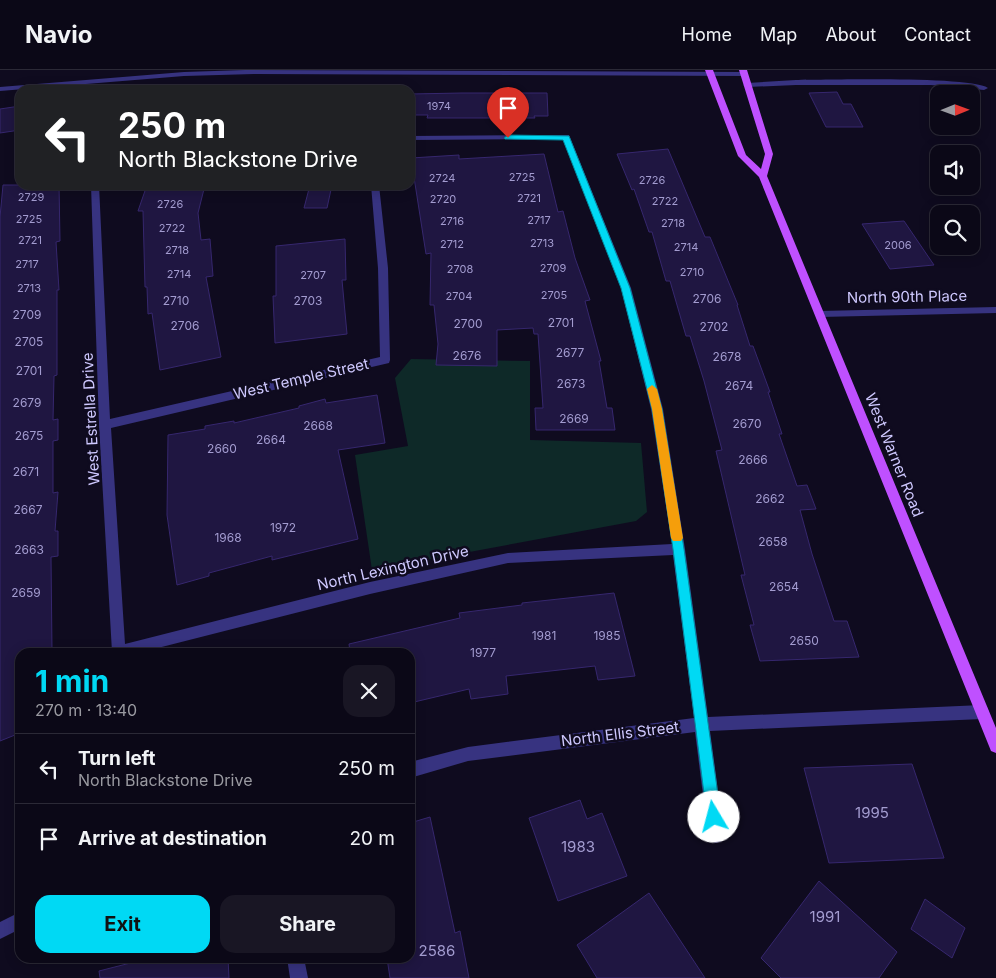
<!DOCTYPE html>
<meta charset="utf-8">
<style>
body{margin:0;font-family:Inter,sans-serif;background:#191624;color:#f1f3f6;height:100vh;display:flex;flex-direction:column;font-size:19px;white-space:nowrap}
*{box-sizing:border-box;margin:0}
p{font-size:16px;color:#9a9aa1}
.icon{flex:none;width:28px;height:28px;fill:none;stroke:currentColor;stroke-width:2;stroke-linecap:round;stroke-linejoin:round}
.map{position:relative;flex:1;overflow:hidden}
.drawer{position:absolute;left:15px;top:578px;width:400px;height:315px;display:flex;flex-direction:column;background:#0b0817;border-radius:15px;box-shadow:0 2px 12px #0003,0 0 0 1px #2b2936}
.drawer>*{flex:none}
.guide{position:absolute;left:15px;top:15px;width:400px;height:105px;border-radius:15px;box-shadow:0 2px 12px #0003,0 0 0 1px #2b2936;background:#202124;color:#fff;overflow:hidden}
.needle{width:32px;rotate:89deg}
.buttons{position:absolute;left:930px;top:15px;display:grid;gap:10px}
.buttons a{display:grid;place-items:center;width:50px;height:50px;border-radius:10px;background:#0b0817;box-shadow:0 2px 12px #0003,0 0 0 1px #2b2936;font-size:25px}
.pin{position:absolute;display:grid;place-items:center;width:42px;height:42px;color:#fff;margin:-51px -21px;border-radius:50% 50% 50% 0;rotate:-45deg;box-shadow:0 0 5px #0007}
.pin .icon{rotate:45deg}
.me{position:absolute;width:55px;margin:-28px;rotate:352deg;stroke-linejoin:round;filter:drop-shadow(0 0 4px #0008)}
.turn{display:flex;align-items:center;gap:18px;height:105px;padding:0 20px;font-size:22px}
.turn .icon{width:65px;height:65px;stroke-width:2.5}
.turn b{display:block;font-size:35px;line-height:42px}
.round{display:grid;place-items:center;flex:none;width:52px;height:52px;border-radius:15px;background:#191624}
.headline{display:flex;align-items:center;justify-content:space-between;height:85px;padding:0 20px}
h1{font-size:30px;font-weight:700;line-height:38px;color:#00d9f4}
.action{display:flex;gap:10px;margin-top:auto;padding:10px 20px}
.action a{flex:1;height:58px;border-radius:15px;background:#00d9f4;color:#111;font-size:20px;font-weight:700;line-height:58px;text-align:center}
.action a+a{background:#191624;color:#f1f3f6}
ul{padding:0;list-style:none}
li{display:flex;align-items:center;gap:15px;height:70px;padding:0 20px;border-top:1px solid #2b2936}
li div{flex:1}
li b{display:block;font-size:19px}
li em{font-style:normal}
header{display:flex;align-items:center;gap:30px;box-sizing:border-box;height:70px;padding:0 25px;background:#0b0817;border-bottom:1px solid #2b2936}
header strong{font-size:24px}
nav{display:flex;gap:28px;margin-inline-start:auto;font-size:18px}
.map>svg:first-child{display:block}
</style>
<header>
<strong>Navio</strong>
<nav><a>Home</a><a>Map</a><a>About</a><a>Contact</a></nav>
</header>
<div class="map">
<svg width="996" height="908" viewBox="0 0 996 908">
<rect width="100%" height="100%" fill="#0f0b1f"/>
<path fill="#0e2928" d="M411,289L530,291V370L641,373L647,442L636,451L372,500L355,385L408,376L395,308Z"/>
<path fill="#1f1641" stroke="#36276e" d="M837,22L843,34H851L863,57H826L809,23Z
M462,23H547L548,46H534L535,48H427L428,45H410V24Z
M20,36V60L0,63V39Z
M668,79L705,167H710L738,235H737L750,276H753L770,322H768L782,364H779L797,416L807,415L816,439L800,440L812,484L834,551H847L859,587L760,591L750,555H754L741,505H745L716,381L722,380L704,311L690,266H686L670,211H666L652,162H649L634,119L632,120L617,84Z
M544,84L558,142L563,141L575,188L590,230L585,231L601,291H599L607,338H612L615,360H536L535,338H543L538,264H534L533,258L497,260V296L436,295L438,274L434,235H430L431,183L426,184L411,88L459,85V89Z
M3,115H59L60,171L56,172L59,220H57V305L54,306L53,350L58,349V370L53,371V423L58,422L55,461H58V486L51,487L52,582H20V663L0,671V147Z
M147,115H205L198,143L201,170L210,169L213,206L206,207L221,287L160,300L152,243L148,244L147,217H145L143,141H138Z
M310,115H332L327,138H304Z
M904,151L934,195L890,199L862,154Z
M345,169L346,210H342L347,264L275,273L273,226H276V176Z
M377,325L385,373L338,380L358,469L272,490V486L209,503V506L177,515L167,445L168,365L205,359V356L234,351V353L299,338V336L325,329L326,333Z
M614,523L635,606L598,610L595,596L506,606L508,624L471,629L469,619L410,633V582H350L349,574L460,548L459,543L522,535V533Z
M912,694L944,788L829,793L804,698Z
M580,730L587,749L602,743L627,806L558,831L529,748Z
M430,747L455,863L460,861L469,908H390L387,888H410V753Z
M819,811L897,882L879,908H781L761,888Z
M649,823L705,908H597L577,875Z
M925,829L965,858L952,888L911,859Z
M150,888H228L229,908H100L99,901Z"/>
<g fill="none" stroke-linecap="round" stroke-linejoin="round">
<path fill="#373380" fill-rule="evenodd" d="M245,0L744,2L748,4L744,6L254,4L184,6L0,21V17L184,2Z
M796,10C826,10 970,6 988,18L984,20L931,15H796L747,17L743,15L747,13Z
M569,65L631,218L663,339L685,479L708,647L982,635L987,637L989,642L987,647L982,649L710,661L724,765L722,771L716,773L710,771L708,765L695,662L468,691L410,708V692L468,677L694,648L673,485L508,493L370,524L142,582H112L99,355L91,115H99L110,349L380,287L378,198L371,115H379L388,198L390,290L389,293L111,358L125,574L370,512L508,483L672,474L651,339L621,218L563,69L410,70V66Z
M996,237V243L820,247L815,244L820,241Z
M20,842V859L0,869V852Z
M287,888H304L308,908H290Z"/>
<path fill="#bf50ff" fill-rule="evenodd" d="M705,0H713L746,85L761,99L765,84L739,0H747L773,84L767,106L996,658V683L991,681L989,676L759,107L738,86Z"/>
</g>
<path fill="#00d9f4" stroke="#008d9f" d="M508,65L569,66L630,218L662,339L684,479L721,747L719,752L714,755L709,752L707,747L673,479L652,339L621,218L563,70L505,69L504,68Z"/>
<path fill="#f59e0b" d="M652,315L657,319L662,339L683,468L681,471H673L671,468L652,339L647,319Z"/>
<g text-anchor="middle" stroke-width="5" stroke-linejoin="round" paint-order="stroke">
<g font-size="11" fill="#a39cd0">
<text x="439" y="40">1974</text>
<text x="522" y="111">2725</text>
<text x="442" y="112">2724</text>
<text x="652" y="114">2726</text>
<text x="31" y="131">2729</text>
<text x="529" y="132">2721</text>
<text x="443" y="133">2720</text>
<text x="665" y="135">2722</text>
<text x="170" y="138">2726</text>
<text x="29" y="153">2725</text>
<text x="539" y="154">2717</text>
<text x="452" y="155">2716</text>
<text x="673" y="157">2718</text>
<text x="172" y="162">2722</text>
<text x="30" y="174">2721</text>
<text x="542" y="177">2713</text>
<text x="452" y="178">2712</text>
<text x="898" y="179">2006</text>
<text x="686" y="181">2714</text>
<text x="177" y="184">2718</text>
<text x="27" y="198">2717</text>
<text x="553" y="202">2709</text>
<text x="460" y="203">2708</text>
<text x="692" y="206">2710</text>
<text x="179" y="208">2714</text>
<text x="313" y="209">2707</text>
<text x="29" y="222">2713</text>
<text x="554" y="229">2705</text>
<text x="459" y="230">2704</text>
</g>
<g font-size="12" fill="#a39cd0">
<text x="707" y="233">2706</text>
<text x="176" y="235">2710</text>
<text x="308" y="235">2703</text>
<text x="27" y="249">2709</text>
<text x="561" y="257">2701</text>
<text x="468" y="258">2700</text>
<text x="185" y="260">2706</text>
<text x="714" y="261">2702</text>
<text x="29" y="276">2705</text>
<text x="570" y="287">2677</text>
<text x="467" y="290">2676</text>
<text x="727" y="291">2678</text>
<text x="29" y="305">2701</text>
<text x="571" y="318">2673</text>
<text x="739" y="320">2674</text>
<text x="27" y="337">2679</text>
<text x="574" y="353">2669</text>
<text x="747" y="358">2670</text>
<text x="318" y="360">2668</text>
<text x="29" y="370">2675</text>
<text x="271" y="374">2664</text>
<text x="222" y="383">2660</text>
<text x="753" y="394">2666</text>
<text x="26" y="406">2671</text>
<text x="770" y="433">2662</text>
<text x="28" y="444">2667</text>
<text x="283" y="462">1972</text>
<text x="228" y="472">1968</text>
<text x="773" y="476">2658</text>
<text x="29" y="484">2663</text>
<text x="784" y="521">2654</text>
<text x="26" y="527">2659</text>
<text x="544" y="570">1981</text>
<text x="607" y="570">1985</text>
<text x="804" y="575">2650</text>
<text x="483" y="587">1977</text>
</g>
<g font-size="15" fill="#cfc9ff" stroke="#0f0b1f">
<text transform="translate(907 227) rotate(-1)" y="5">North 90th Place</text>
<text transform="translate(301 309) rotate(-13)" y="5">West Temple Street</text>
<text transform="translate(91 349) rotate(-93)" y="5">West Estrella Drive</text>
<text transform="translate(894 385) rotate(68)" y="5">West Warner Road</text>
<text transform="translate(393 498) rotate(-13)" y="5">North Lexington Drive</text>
<text transform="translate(620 664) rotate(-7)" y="5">North Ellis Street</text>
</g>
<g font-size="15" fill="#a39cd0">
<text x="872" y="748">1995</text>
<text x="578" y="782">1983</text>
<text x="825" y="852">1991</text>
<text x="437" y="886">2586</text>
</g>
</g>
</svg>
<div class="buttons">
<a><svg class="needle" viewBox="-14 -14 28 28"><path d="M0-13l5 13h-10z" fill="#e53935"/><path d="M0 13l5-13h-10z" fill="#9a9aa1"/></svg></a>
<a><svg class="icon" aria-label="sound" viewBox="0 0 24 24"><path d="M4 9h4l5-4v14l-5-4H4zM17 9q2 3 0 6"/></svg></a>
<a><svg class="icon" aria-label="search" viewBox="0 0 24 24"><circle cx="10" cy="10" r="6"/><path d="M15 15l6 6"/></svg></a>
</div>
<div class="pin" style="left:508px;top:68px;background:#d93025"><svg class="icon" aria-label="arrive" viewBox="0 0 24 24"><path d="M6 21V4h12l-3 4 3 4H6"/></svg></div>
<svg class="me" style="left:714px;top:747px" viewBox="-20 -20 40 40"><circle r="19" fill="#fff"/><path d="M0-13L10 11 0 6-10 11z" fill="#00d9f4"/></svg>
<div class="guide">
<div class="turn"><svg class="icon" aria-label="left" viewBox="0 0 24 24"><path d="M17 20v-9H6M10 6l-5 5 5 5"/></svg><div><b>250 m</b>North Blackstone Drive</div></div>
</div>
<section class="drawer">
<div class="headline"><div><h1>1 min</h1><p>270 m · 13:40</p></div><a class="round"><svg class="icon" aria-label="close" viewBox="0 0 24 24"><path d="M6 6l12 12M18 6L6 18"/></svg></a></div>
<ul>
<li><svg class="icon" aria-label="left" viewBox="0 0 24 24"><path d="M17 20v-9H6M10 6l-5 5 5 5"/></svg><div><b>Turn left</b><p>North Blackstone Drive</p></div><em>250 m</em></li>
<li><svg class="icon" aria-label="arrive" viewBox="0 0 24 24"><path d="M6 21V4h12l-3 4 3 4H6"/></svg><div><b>Arrive at destination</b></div><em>20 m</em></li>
</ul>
<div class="action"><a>Exit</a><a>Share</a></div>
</section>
</div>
